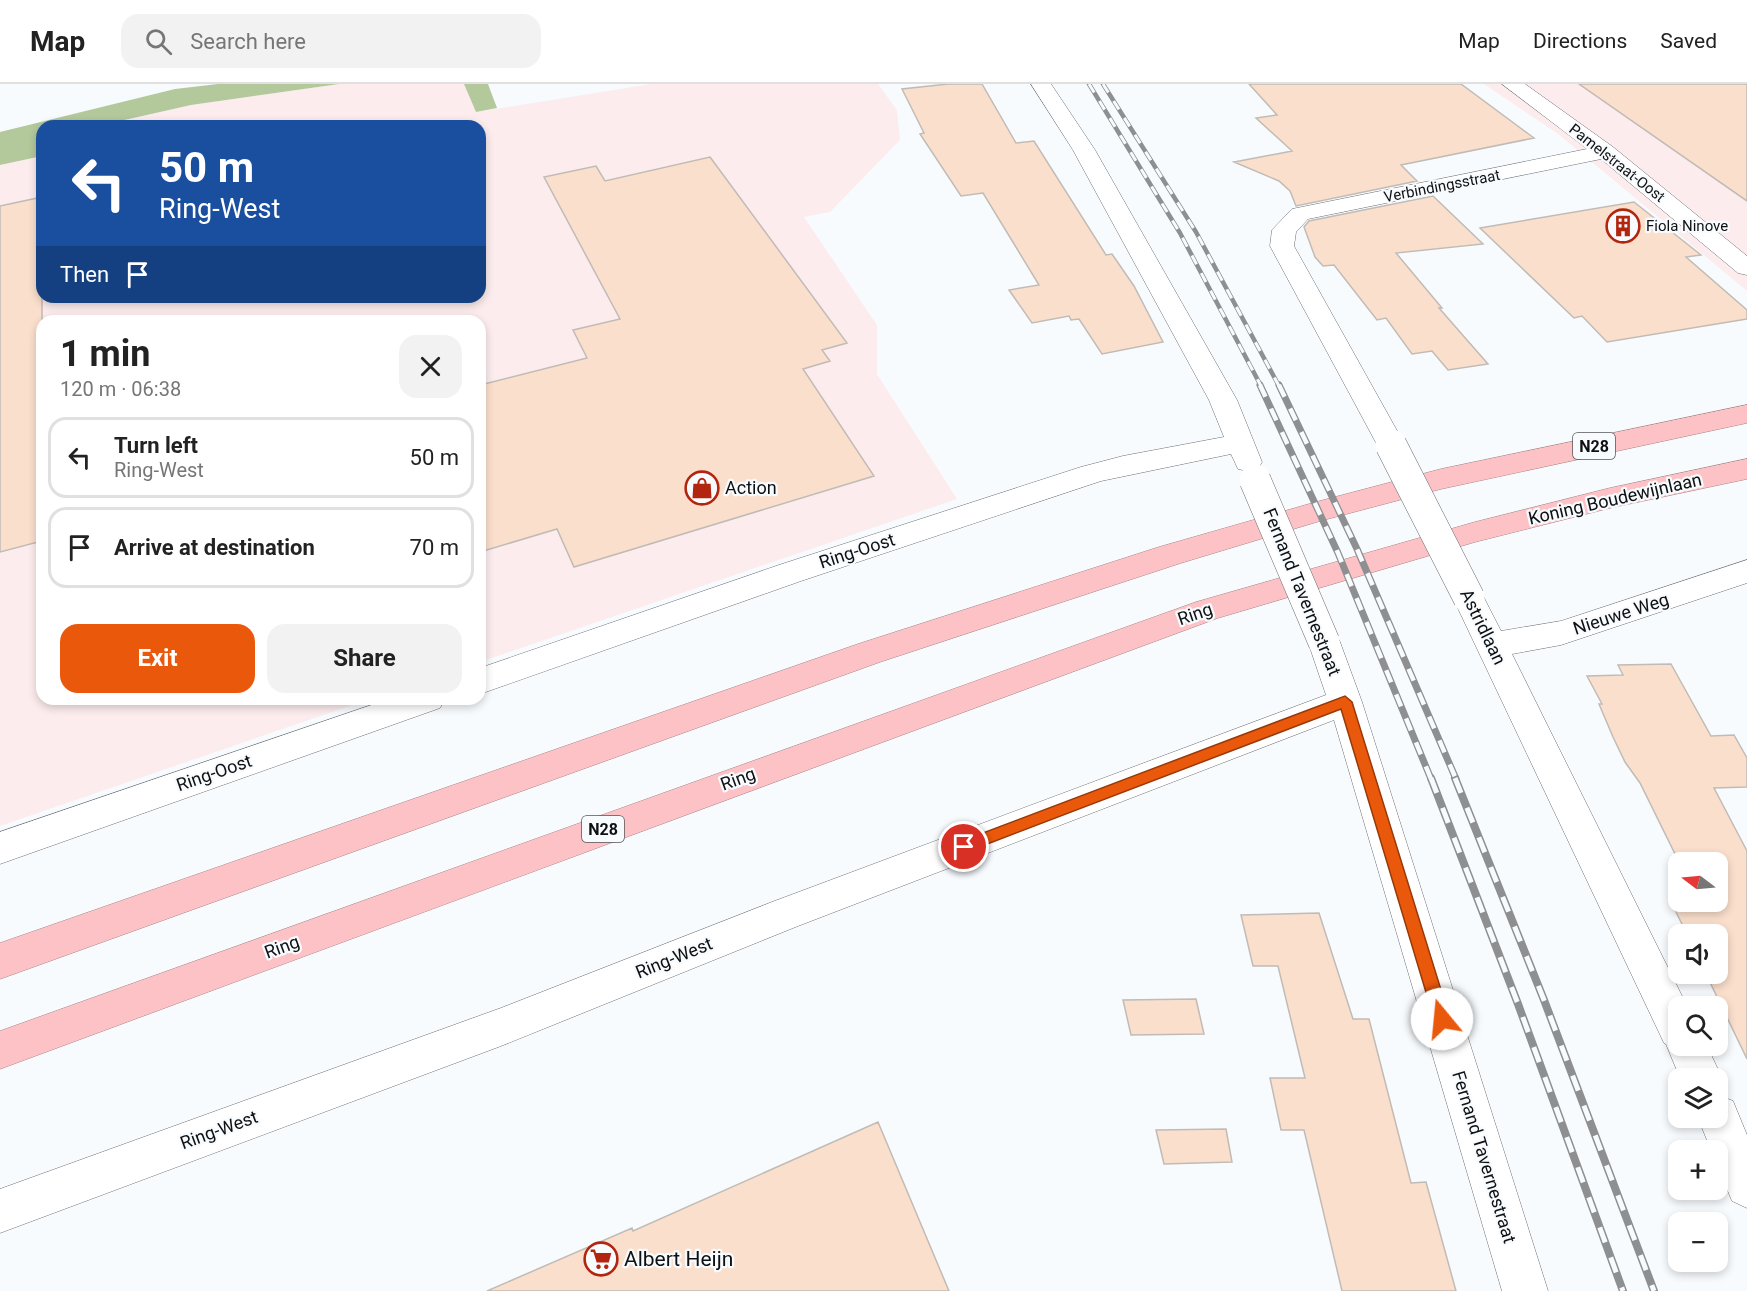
<!DOCTYPE html>
<meta charset="utf-8">
<style>
body{margin:0;font-family:Roboto,sans-serif;background:#f2f2f2;color:#222;height:100vh;display:flex;flex-direction:column;font-size:22px;white-space:nowrap}
*{box-sizing:border-box;margin:0}
p{font-size:20px;color:#767676}
.icon{flex:none;width:33px;height:33px;fill:none;stroke:currentColor;stroke-width:2;stroke-linecap:round;stroke-linejoin:round}
.map{position:relative;flex:1;overflow:hidden}
.panel{position:absolute;left:36px;top:231px;width:450px;height:390px;display:flex;flex-direction:column;background:#fff;border-radius:18px;box-shadow:0 3px 9px #0003}
.panel>*{flex:none}
.top-card{position:absolute;left:36px;top:36px;width:450px;height:183px;border-radius:18px;box-shadow:0 3px 9px #0003;background:#1a4fa0;color:#fff;overflow:hidden}
.needle{width:39px;rotate:286deg}
.controls{position:absolute;left:1668px;top:768px;display:grid;gap:12px}
.controls a{display:grid;place-items:center;width:60px;height:60px;border-radius:12px;background:#fff;box-shadow:0 3px 9px #0003;font-size:30px}
.pin{position:absolute;display:grid;place-items:center;width:51px;height:51px;color:#fff;margin:-26px;border:3px solid #fff;border-radius:50%;box-shadow:0 2px 6px #0007}
.me{position:absolute;width:66px;margin:-33px;rotate:343deg;stroke-linejoin:round;filter:drop-shadow(0 0 4px #0008)}
.turn{display:flex;align-items:center;gap:21px;height:126px;padding:0 24px;font-size:27px}
.turn .icon{width:78px;height:78px;stroke-width:2.5}
.turn b{display:block;font-size:42px;line-height:51px}
.then{display:flex;align-items:center;height:57px;padding:0 24px;background:#0003;gap:12px;font-size:22px}
.round{display:grid;place-items:center;flex:none;width:63px;height:63px;border-radius:18px;background:#f2f2f2}
.head{display:flex;align-items:center;justify-content:space-between;height:102px;padding:0 24px}
h1{font-size:36px;font-weight:700;line-height:45px}
.cta{display:flex;gap:12px;margin-top:auto;padding:12px 24px}
.cta a{flex:1;height:69px;border-radius:18px;background:#ea580c;color:#fff;font-size:24px;font-weight:700;line-height:69px;text-align:center}
.cta a+a{background:#f2f2f2;color:#222}
ul{padding:0;list-style:none}
li{display:flex;align-items:center;gap:18px;height:81px;margin:0 12px 9px;padding:0 12px;border:3px solid #e0e0e0;border-radius:18px}
li div{flex:1}
li b{display:block;font-size:22px}
li em{font-style:normal}
header{display:flex;align-items:center;gap:36px;box-sizing:border-box;height:84px;padding:0 30px;background:#fff;border-bottom:2px solid #e0e0e0}
header strong{font-size:28px}
nav{display:flex;gap:33px;margin-inline-start:auto;font-size:21px}
.search{width:420px;height:54px;background:#f2f2f2;display:flex;align-items:center;gap:15px;box-sizing:border-box;padding:0 21px;border-radius:18px;color:#767676;font-size:22px}
.map>svg:first-child{display:block}
</style>
<header>
<strong>Map</strong>
<div class="search"><svg class="icon" aria-label="search" viewBox="0 0 24 24"><circle cx="10" cy="10" r="6"/><path d="M15 15l6 6"/></svg>Search here</div>
<nav><a>Map</a><a>Directions</a><a>Saved</a></nav>
</header>
<div class="map">
<svg width="1747" height="1207" viewBox="0 0 1747 1207">
<rect width="100%" height="100%" fill="#f8fbfe"/>
<path fill="#fceced" d="M339,0H464L476,28L651,0H878L897,26L900,56L830,128L804,133L877,241V290L957,415L480,578V237H42V615H370L0,742V81L42,72V213H480V42H98L191,21Z
M1484,0H1747V207L1558,50Z"/>
<path fill="#b3c89b" d="M218,0H339L191,21L98,42H42V72L0,81V48L175,5Z
M464,0H488L497,24L476,28Z"/>
<path fill="#fadfcc" stroke="#c1bbb6" stroke-width="1.5" d="M948,0H982L1016,59L1034,57L1106,171L1112,170L1134,202L1163,258L1102,270L1079,235L1071,236L1069,232L1032,239L1009,206L1039,201L983,109L961,112L920,50L924,49L902,5Z
M1249,0H1461L1534,54L1401,81L1417,97L1296,122L1290,107L1279,97L1234,78L1292,67L1256,34L1277,31Z
M1579,0H1747V117Z
M710,73L847,259L822,266L830,277L803,285L874,392L574,483L557,445L480,468V301L587,274L573,246L620,235L544,93L596,82L605,97Z
M1433,112L1483,160L1396,169L1442,224H1439L1488,280L1448,286L1432,267L1412,270L1386,234L1377,236L1334,181L1323,182L1315,173L1304,143L1309,137Z
M42,113V457L0,468V122Z
M1634,118L1701,171L1686,173L1747,226V235L1607,258L1582,232L1574,234L1480,144Z
M1671,580L1711,652L1734,651L1747,674V703L1714,704L1747,767V975L1706,890H1718V850H1687L1674,824L1701,823L1698,818H1718V778H1679L1640,699L1625,678L1613,653L1599,620H1602L1587,592L1623,591L1618,581Z
M1319,829L1353,935H1369L1411,1099L1426,1098L1456,1207H1342L1304,1046H1281L1270,994H1305L1278,882H1253L1241,831Z
M1196,915L1204,950L1131,951L1123,916Z
M878,1038L949,1207H487L632,1144L633,1147Z
M1226,1045L1232,1078L1164,1080L1156,1046Z"/>
<g fill="none" stroke-linecap="round" stroke-linejoin="round">
<g stroke="#6b6f75" stroke-width="1">
<path id="minor" d="M1031,0H1051L1095,66L1237,316L1262,378L1258,385L1248,387L1238,385L1231,370L1101,397L801,497L480,610V584L779,481L1081,383L1123,372L1224,353L1209,316L1073,66Z
M1502,0H1525L1613,63L1747,172V191L1738,189L1601,75L1308,135L1296,148L1294,162L1405,361L1401,368L1391,370L1381,368L1270,162L1272,146L1292,125L1587,65Z
M1747,476V499L1561,561L1512,570L1687,922H1678V962H1707L1722,994L1718,1003V994H1680L1666,960L1664,959L1453,514L1458,506L1469,503L1480,506L1501,547L1561,537Z
M1324,546L1335,549L1340,558L1362,618L1548,1207H1502L1334,636L798,842L501,962L0,1149V1105L501,924L772,818L1326,611L1308,558L1313,549Z
M389,615H445L440,624L0,780V748Z
M1718,1011L1733,1017L1747,1051V1124L1732,1117L1718,1083V1066H1711L1698,1034H1718Z"/>
</g>
<g stroke="#a98486" stroke-width="1">
<path id="highway" d="M1747,321V339L1441,405L1320,437L1181,479L880,578L0,895V859L858,560L1159,463L1316,418L1441,385Z
M1747,375V395L1610,424L1475,458L1218,534L0,985V947L1196,518L1475,438L1610,404Z"/>
</g>
<use href="#minor" fill="#fff" fill-rule="evenodd"/>
<use href="#highway" fill="#fcc2c5" fill-rule="evenodd"/>
<g stroke="#8d8f91" stroke-width="4.5">
<path id="rail-far2" d="M1089,0L1180,149L1261,302
M1103,0L1196,148L1279,302"/>
</g>
<g stroke="#8d8f91" stroke-width="7">
<path id="rail-far1" d="M1260,301L1338,469L1431,695
M1279,301L1357,465L1456,695"/>
</g>
<g stroke="#8d8f91" stroke-width="8">
<path id="rail" d="M1431,694L1518,920L1623,1207
M1455,694L1544,916L1654,1207"/>
</g>
<use href="#rail-far2" stroke="#f8fbfe" stroke-width="3" stroke-dasharray="10" stroke-linecap="butt"/>
<use href="#rail-far1" stroke="#f8fbfe" stroke-width="4.5" stroke-dasharray="13" stroke-linecap="butt"/>
<use href="#rail" stroke="#f8fbfe" stroke-width="5" stroke-dasharray="16" stroke-linecap="butt"/>
<g stroke="#6b6f75" stroke-width="32" stroke-linecap="butt">
<path id="minor-bridge" d="M1391,361L1469,514
M1255,396L1324,558"/>
</g>
<use href="#minor-bridge" stroke="#fff" stroke-width="31"/>
</g>
<path fill="#ea580c" stroke="#983908" stroke-width="1.5" d="M1345,612L1352,618L1450,935L1448,940L1442,943L1436,940L1434,935L1341,625L969,767L964,769L959,767L957,763L959,758Z"/>
<defs>
<g id="building-ring" transform="scale(1.725)"><circle r="9.5" fill="#f8fbfe" stroke="#b2250e" stroke-width="1.5"/><path d="M-4-6H4V6H1V3H-1V6H-4ZM-2.5-4.3h1.7v1.8h-1.7ZM.8-4.3h1.7v1.8H.8ZM-2.5-1h1.7V.8h-1.7ZM.8-1h1.7V.8H.8Z" fill="#b2250e"/></g>
<g id="shop-ring" transform="scale(1.725)"><circle r="9.5" fill="#f8fbfe" stroke="#b2250e" stroke-width="1.5"/><path d="M-5-2.5h2.3a2.7 3.5 0 0 1 5.4 0H5L5.5 6h-11ZM-1.5-2.5h3a1.5 2.3 0 0 0-3 0Z" fill="#b2250e"/></g>
<g id="supermarket-ring" transform="scale(1.725)"><circle r="9.5" fill="#f8fbfe" stroke="#b2250e" stroke-width="1.5"/><path d="M-6-5.5h2.5l.6 2H6L4.5 2H-2.5L-4.4-4H-6ZM-1.5 3.2a1.3 1.3 0 1 0 .1 0ZM3 3.2a1.3 1.3 0 1 0 .1 0Z" fill="#b2250e"/></g>
</defs>
<g fill-rule="evenodd">
<use href="#building-ring" x="1623" y="142"/>
<use href="#shop-ring" x="702" y="404"/>
<use href="#supermarket-ring" x="601" y="1175"/>
</g>
<g text-anchor="middle" stroke-width="4.5" stroke-linejoin="round" paint-order="stroke">
<g font-size="15" fill="#0f1012" stroke="#f8fbfe">
<text transform="translate(1617 79) rotate(38)" y="5">Pamelstraat-Oost</text>
<text transform="translate(1442 102) rotate(-11)" y="5">Verbindingsstraat</text>
</g>
<g font-size="15" fill="#0f1012" stroke="#f8fbfe" text-anchor="start">
<text x="1646" y="147">Fiola Ninove</text>
</g>
<g fill="#f8fbfe" stroke="#555659" stroke-width="1.5">
<rect x="1573" y="349" width="42" height="26" rx="4.5"/>
<rect x="582" y="732" width="42" height="26" rx="4.5"/>
</g>
<g font-size="16" font-weight="bold" fill="#0f1012">
<text x="1594" y="368">N28</text>
<text x="603" y="751">N28</text>
</g>
<g font-size="18" fill="#0f1012" stroke="#f8fbfe" text-anchor="start">
<text x="725" y="410">Action</text>
</g>
<g font-size="18" fill="#0f1012" stroke="#f8fbfe">
<text transform="translate(1615 415) rotate(-13)" y="6">Koning Boudewijnlaan</text>
<text transform="translate(857 467) rotate(-18)" y="6">Ring-Oost</text>
<text transform="translate(1302 508) rotate(68)" y="6">Fernand Tavernestraat</text>
<text transform="translate(1195 530) rotate(-19)" y="6">Ring</text>
<text transform="translate(1621 530) rotate(-18)" y="6">Nieuwe Weg</text>
<text transform="translate(1483 543) rotate(64)" y="6">Astridlaan</text>
<text transform="translate(214 689) rotate(-19)" y="6">Ring-Oost</text>
<text transform="translate(738 695) rotate(-20)" y="6">Ring</text>
<text transform="translate(282 863) rotate(-20)" y="6">Ring</text>
<text transform="translate(674 874) rotate(-22)" y="6">Ring-West</text>
<text transform="translate(219 1046) rotate(-20)" y="6">Ring-West</text>
<text transform="translate(1484 1073) rotate(73)" y="6">Fernand Tavernestraat</text>
</g>
<g font-size="21" fill="#0f1012" stroke="#f8fbfe" text-anchor="start">
<text x="624" y="1182">Albert Heijn</text>
</g>
</g>
</svg>
<div class="controls">
<a><svg class="needle" viewBox="-14 -14 28 28"><path d="M0-13l5 13h-10z" fill="#e53935"/><path d="M0 13l5-13h-10z" fill="#767676"/></svg></a>
<a><svg class="icon" aria-label="sound" viewBox="0 0 24 24"><path d="M4 9h4l5-4v14l-5-4H4zM17 9q2 3 0 6"/></svg></a>
<a><svg class="icon" aria-label="search" viewBox="0 0 24 24"><circle cx="10" cy="10" r="6"/><path d="M15 15l6 6"/></svg></a>
<a><svg class="icon" aria-label="layers" viewBox="0 0 24 24"><path d="M12 4l9 5-9 5-9-5zM3 14l9 5 9-5"/></svg></a>
<a>+</a>
<a>−</a>
</div>
<div class="pin" style="left:964px;top:763px;background:#d93025"><svg class="icon" aria-label="arrive" viewBox="0 0 24 24"><path d="M6 21V4h12l-3 4 3 4H6"/></svg></div>
<svg class="me" style="left:1442px;top:935px" viewBox="-20 -20 40 40"><circle r="19" fill="#fff"/><path d="M0-13L10 11 0 6-10 11z" fill="#ea580c"/></svg>
<div class="top-card">
<div class="turn"><svg class="icon" aria-label="left" viewBox="0 0 24 24"><path d="M17 20v-9H6M10 6l-5 5 5 5"/></svg><div><b>50 m</b>Ring-West</div></div>
<div class="then">Then<svg class="icon" aria-label="arrive" viewBox="0 0 24 24"><path d="M6 21V4h12l-3 4 3 4H6"/></svg></div>
</div>
<section class="panel">
<div class="head"><div><h1>1 min</h1><p>120 m · 06:38</p></div><a class="round"><svg class="icon" aria-label="close" viewBox="0 0 24 24"><path d="M6 6l12 12M18 6L6 18"/></svg></a></div>
<ul>
<li><svg class="icon" aria-label="left" viewBox="0 0 24 24"><path d="M17 20v-9H6M10 6l-5 5 5 5"/></svg><div><b>Turn left</b><p>Ring-West</p></div><em>50 m</em></li>
<li><svg class="icon" aria-label="arrive" viewBox="0 0 24 24"><path d="M6 21V4h12l-3 4 3 4H6"/></svg><div><b>Arrive at destination</b></div><em>70 m</em></li>
</ul>
<div class="cta"><a>Exit</a><a>Share</a></div>
</section>
</div>
